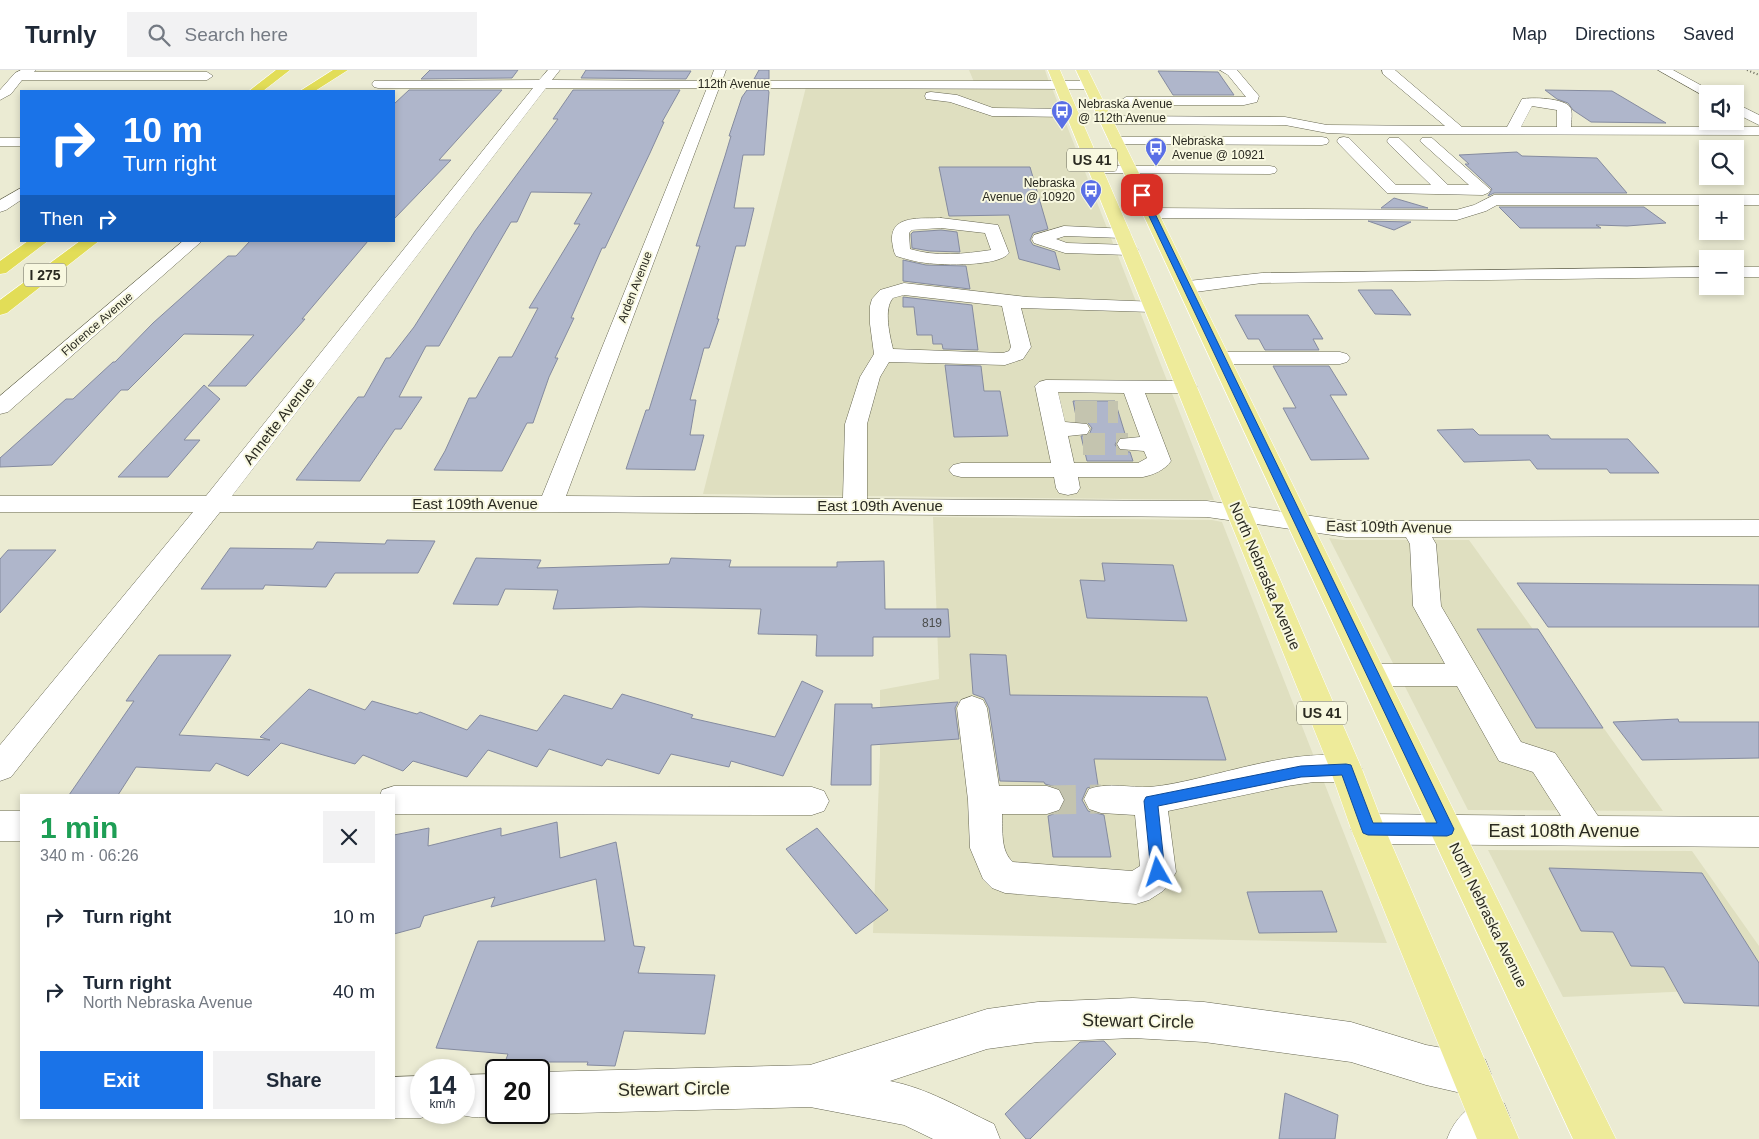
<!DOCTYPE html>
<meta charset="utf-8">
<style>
body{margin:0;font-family:Helvetica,sans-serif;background:#f2f2f3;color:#1f2937;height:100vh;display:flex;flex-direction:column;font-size:19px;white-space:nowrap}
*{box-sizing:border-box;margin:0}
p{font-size:16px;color:#747a83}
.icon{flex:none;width:28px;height:28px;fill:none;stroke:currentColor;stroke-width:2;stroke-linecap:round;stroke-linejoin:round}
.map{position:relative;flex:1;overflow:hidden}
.side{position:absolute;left:20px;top:724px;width:375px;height:325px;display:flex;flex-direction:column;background:#fff;border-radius:0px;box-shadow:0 2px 8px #0003}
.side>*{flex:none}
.hud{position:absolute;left:20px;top:20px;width:375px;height:152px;border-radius:0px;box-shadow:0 2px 8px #0003;background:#1a73e8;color:#fff;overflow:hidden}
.buttons{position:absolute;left:1699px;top:15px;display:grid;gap:10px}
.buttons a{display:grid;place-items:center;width:45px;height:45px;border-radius:0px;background:#fff;box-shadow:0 2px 8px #0003;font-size:25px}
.speed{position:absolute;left:410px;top:989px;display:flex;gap:10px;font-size:25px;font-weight:700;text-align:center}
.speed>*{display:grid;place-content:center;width:65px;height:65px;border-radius:50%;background:#fff;box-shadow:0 2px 8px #0003;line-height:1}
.speed small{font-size:12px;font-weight:400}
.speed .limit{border:2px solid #111;border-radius:8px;background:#fff;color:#111}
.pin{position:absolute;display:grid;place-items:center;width:42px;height:42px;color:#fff;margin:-21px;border-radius:10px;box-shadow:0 2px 8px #0006}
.me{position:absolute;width:55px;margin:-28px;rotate:354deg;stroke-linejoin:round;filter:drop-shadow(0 0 4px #0008)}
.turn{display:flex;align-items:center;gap:18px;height:105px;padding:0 20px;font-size:22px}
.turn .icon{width:65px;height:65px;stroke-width:2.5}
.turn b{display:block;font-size:35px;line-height:42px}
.then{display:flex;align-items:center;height:48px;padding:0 20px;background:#0003;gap:10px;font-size:19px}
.round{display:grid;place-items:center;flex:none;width:52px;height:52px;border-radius:0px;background:#f2f2f3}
.summary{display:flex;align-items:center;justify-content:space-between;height:85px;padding:0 20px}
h1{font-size:30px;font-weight:700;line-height:38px;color:#1e9e55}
.cta{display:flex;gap:10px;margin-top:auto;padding:10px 20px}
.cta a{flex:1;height:58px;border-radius:0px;background:#1a73e8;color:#fff;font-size:20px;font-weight:700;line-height:58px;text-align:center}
.cta a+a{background:#f2f2f3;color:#1f2937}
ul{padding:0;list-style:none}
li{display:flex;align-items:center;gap:15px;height:75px;padding:0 20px}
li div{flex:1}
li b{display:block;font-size:19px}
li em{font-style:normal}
header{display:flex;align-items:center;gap:30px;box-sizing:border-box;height:70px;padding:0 25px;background:#fff;border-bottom:1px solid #e0e1e3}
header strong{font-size:24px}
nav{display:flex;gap:28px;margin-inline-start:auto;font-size:18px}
.search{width:350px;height:45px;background:#f2f2f3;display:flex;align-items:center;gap:12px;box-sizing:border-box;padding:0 18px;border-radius:0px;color:#747a83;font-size:19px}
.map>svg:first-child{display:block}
</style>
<header>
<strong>Turnly</strong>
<div class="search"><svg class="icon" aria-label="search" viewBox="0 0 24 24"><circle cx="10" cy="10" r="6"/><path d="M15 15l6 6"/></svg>Search here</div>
<nav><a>Map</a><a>Directions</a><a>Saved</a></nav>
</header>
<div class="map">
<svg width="1759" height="1069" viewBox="0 0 1759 1069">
<rect width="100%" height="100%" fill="#ebebd3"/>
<path fill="#dfdfc0" d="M969,0H1045L1049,12H974Z
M806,17L1052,18L1214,430L703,424Z
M933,447L1212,450L1222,452L1387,873L873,863L880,685V620L939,609Z
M1329,468L1343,470H1469L1663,741L1468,740Z
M1488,780L1692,781L1759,876V918L1563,927Z"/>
<path fill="#afb6cb" stroke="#858b9f" d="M430,0H518L512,8L421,9Z
M586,0L655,1H691L686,9L581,8Z
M759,0H769V9H754Z
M1158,1L1218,2L1234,25H1173Z
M409,20H502L439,90H451L394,149V34Z
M573,20H680L662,52H664L650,83L605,178H602L571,248H574L555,288H558L549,307L533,353H527L502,401L434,400L445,381L469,328H476L499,287H512L538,238H529L580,154H574L592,123L531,122L517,152H511L439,276H426L399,327H422L401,359H395L360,411L296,410L358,327H364L386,288H390L414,257L475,161L558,49H553Z
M747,20H768L769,22L764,85H743L734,138H754L745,176H736L717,249H719L709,278H704L690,330H696L690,365H704L695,400L626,399L646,340H649L700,176H696L725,86L731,66H729L742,27Z
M1545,20L1612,21L1666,53L1591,52L1573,40L1568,33L1557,29Z
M1517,82L1522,86L1597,88L1627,123H1494L1488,126L1492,119L1465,94H1469L1459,85Z
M939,97H1030L1048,159L1033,163L1030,170L1033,175L1055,182L1060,200L1019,189L1009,145L949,146Z
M1394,128L1428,138H1381Z
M1499,137H1644L1666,153L1627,156L1596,155L1601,158H1520Z
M1368,151L1411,152L1394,160Z
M941,160L957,162L960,182L930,181L912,178L911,164L913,162Z
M250,171H368L302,249H305L246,316H208L254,265L184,264L128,320H121L52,395L0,397V388L66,329H73L113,292H115L153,253L228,186H236Z
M903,190L926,195L966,196L970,219L903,211Z
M1358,220H1392L1411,245L1375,244Z
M903,227L972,235L978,280L943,279L942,274H933L932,265H917L914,237H903Z
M1235,245H1308L1323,269H1313L1319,280H1265L1259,269H1248Z
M945,295L981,296L984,321H1000L1008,366L954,367Z
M1273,296H1329L1347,325H1330L1369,389L1311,390L1283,338H1296Z
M204,315L220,329L184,370H200L168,407H118Z
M1073,331H1115L1126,367L1118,368L1115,375L1120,381L1130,382L1133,391H1087L1081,366L1089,365L1092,358L1087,352L1077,351Z
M1473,359L1479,365H1548L1551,369H1628L1659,403H1610L1607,399H1537L1530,390L1464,392L1437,360Z
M387,470L435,471L418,503H335L326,517L265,515L263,519H201L230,478L313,479L317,472L385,474Z
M8,480H56L0,543V489Z
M476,488L541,490L537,498L669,494L671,488L731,490L729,497H837V492L884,491L885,539H948L950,567H873V586H816L817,565L758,564L761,539L640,537L553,539L558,520L505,519L498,535L453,534Z
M1102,493L1173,495L1187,551L1087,548L1080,510L1105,511Z
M1517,513L1759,515V557H1548Z
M1477,559H1538L1603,658H1536Z
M970,584L1006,585L1010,625L1207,627L1226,690L1094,689L1098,715L1087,718L1082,730L1088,741L1104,745L1111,787H1053L1048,746L1061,741L1066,729L1060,718L1045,714L1044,712L1000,711L989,638L984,628L973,624Z
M159,585H231L179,665L270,670L260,667L309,619L365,640L372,631L417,644L420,642L467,660L480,645L537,661L564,625L612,639L622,624L693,645L691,648L775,667L802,611L823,621L783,706L731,691L729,697L671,684L659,704L607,689L602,696L549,679L537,697L488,680L467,707L413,691L403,701L363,685L355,694L281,673L248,706L216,693L210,701L136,697L118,725H69L134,631H126Z
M958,632L955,638L959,669L871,675V715H831L835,634H872V638Z
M1678,649L1679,652H1759V688L1642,690L1613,652Z
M557,752L560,788L616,772L634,876L645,877L638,903L715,905L705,964L624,961L615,996L587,995L588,992H505L508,984L436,978L478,871H605L596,809L491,837L495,827L424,846L420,857L394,864V765L429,758L428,776L501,758V766Z
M817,758L888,840L856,864L786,779Z
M1549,798L1702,803L1759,893V936L1684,933L1664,897L1631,896L1613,862L1581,861Z
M1322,821L1337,862L1259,863L1247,822Z
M1104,971L1116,984L1030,1069H1026L1005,1044L1080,972Z
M1285,1023L1338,1045L1335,1069H1279Z"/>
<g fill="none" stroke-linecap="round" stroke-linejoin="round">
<path stroke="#c4c4af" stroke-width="22" stroke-dasharray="22 11" stroke-linecap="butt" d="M1075,342H1118
M1083,374H1128"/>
<path stroke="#c4c4af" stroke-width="29" stroke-dasharray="29 14" stroke-linecap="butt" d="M1047,730L1101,729"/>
<g stroke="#666651" stroke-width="1">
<path id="minor" d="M21,0H36L34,2H207L213,6L207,10H22L11,24L0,30V20L15,3Z
M548,0H560L552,10L710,11L714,0H726L722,11H1089L1095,15L1089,19L719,18L566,426L843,428L845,354L860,307L874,284L870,254V236L872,229L880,220L904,213L1027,227L1159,232L1161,236L1159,240L1152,242L1021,238L1031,277L1023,289L1005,295L889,292L880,307L867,354V429L1207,431L1346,451L1759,450V466L1432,467L1436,474L1441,536L1521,672L1555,683L1598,746L1759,747V777L1368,774L1356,769L1351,759L1356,749L1368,744L1561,746L1533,702L1499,691L1457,616H1374L1364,613L1359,605L1364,597L1374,594H1445L1413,536L1410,474L1406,467H1346L1207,447L551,442H220L11,707L0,711V675L193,442H0V426H206L533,18H378L374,17L372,14L374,11L539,10ZM546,18H707L542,426H232ZM904,225L1002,236L1011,277L1009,281L1003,283L893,279C890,266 883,239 893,228Z
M1220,0H1237L1259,26L1257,32L1244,35H1126L1120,31L1126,27H1246L1228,5Z
M1382,0H1395L1462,57H1507L1522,29C1532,27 1564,28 1570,37C1573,41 1571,52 1571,57H1759V65L1352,64L1327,63L1285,55L1106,54L1099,50L1106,46L1285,47L1327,55L1445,56L1383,4ZM1532,36L1557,40V57H1521Z
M1658,0H1673L1717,24H1708L1706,27Z
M931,22L957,25L993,38L1072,39L1079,43L1072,47L992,46L950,32L926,29L925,26L926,23Z
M1735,33L1759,45V55L1735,43Z
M1116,67H1322L1327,68L1329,71L1327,74L1322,75L1111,74L1109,71L1111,68Z
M1344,67L1349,68L1396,115H1431L1389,74L1387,71L1389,68H1399L1448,115H1469L1420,71L1422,68H1432L1491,120L1488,123L1483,125L1387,123L1339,74L1337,71L1339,68Z
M0,68H21V76H0Z
M1096,96H1270L1275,97L1277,100L1275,103L1270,104L1091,103L1089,100L1091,97Z
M21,118V130L6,140L0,142V130Z
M1494,125H1759V135H1497L1486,141L1457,150L1151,148L1145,146L1143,143L1145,140L1151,138L1456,140L1474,135Z
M941,148L998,155L1009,183C999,197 942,195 926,193C916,192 906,189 896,186C893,181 893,176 892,171C890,144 922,149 941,148ZM941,158L985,163L991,180C964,184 936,187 910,179L909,163L912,160Z
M1064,156L1128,159L1130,163L1128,167L1122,168L1065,166L1056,169L1067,173L1129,175L1135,176L1138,180L1135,184L1129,185L1065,183L1034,173L1032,169L1034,165Z
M183,171H202L8,342L0,344V326Z
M1708,197V207L1262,213L1188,223L1182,221L1179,217L1182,213L1188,211L1262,203Z
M1735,197H1759V207H1735Z
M1221,282H1340L1347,284L1350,288L1347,292L1340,294H1221L1214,292L1211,288L1214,284Z
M1046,310L1186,311L1194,312L1197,317L1194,322L1186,323H1145L1171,391C1165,400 1153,405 1143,407H1078L1080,418L1077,423L1068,425L1059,423L1056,418L1054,407H961L953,405L949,400L953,395L961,393H1051L1035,316L1039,312ZM1058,322L1124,323L1140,367L1120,369L1117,374L1120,379L1144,381L1147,388L1138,393H1074L1068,366L1087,364L1090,359L1087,354L1065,352Z
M972,626L983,630L987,638L999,716H1047L1059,720L1064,730L1059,740L1047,744H1002C1003,760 1000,781 1013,792L1132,801L1140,796L1135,745L1101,743L1089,739L1084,729L1089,719C1109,712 1129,718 1150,717C1207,712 1304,671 1357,690L1362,699L1357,708L1346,712H1314L1287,716L1168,741L1176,802L1170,813L1163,821L1149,830L1136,834L1005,823L992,818L983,809L970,778L968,730L957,638L961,630Z
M394,716L812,717L824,721L829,731L824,741L812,745L394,744V725H380L382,720Z
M0,741H21V771H0Z
M1133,928L1204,932L1351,952L1426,975L1470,983L1485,989L1491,1004L1485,1019L1470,1025L1426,1015L1351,992L1204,972L1133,968L1038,972L987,979L890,1011C927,1018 960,1038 994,1054L1000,1069H933L904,1055L810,1037L539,1044L536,1042H539V1002L810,995L987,939L1038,932Z
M496,1004V1042H504C489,1049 468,1049 454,1042H464V1005Z
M421,1006V1042H434L421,1048H391H394V1007Z
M1489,1027L1504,1033L1510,1048L1504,1063L1498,1069H1447C1455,1048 1468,1036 1489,1027Z"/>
</g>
<g stroke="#fff" stroke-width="1">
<path id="major" d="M1048,0H1060L1362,699L1385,759L1519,1069H1477L1351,759L1330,699Z
M1076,0H1088L1616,1069H1573Z"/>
</g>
<g stroke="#fff" stroke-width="1">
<path id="highway" d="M276,0H290L263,21H249Z
M333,0H348L315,21H300Z
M28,171H48L6,203L0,204V191Z
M80,171H99L7,243L0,245V230Z"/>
</g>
<use href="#minor" fill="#fff" fill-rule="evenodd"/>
<use href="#major" fill="#eeeb9a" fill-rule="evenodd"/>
<use href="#highway" fill="#e2dd57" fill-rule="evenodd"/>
<path stroke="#666658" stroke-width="2" stroke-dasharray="1 2.5" stroke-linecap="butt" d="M1747,0L1759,5"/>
</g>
<path fill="#1a73e8" stroke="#114b97" d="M1142,123L1146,125L1452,755L1454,759L1452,764L1447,766L1368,765L1363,763L1342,705L1301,707L1158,736L1165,802L1163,807L1158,809L1153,807L1151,802L1144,731L1146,727L1301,696L1346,694L1351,695L1373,753H1437L1139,125Z"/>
<defs>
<g id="bus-pin" transform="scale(1.125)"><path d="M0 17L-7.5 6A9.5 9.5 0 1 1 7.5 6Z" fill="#5a6fe6" stroke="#f8f8e0"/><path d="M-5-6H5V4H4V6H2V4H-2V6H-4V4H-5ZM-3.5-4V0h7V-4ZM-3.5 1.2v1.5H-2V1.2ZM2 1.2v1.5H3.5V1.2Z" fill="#fff"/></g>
</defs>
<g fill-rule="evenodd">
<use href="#bus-pin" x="1062" y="41"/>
<use href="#bus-pin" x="1156" y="78"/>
<use href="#bus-pin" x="1091" y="120"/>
</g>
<g text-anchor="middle" stroke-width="4" stroke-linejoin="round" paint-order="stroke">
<g font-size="12" fill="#2a2a21" stroke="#f8f8e0">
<text x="734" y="18">112th Avenue</text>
<text transform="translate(635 217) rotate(-69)" y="4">Arden Avenue</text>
<text transform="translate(97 254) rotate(-41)" y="4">Florence Avenue</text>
</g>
<g font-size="12" fill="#2a2a21" stroke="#f8f8e0" text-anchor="start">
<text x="1078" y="38">Nebraska Avenue<tspan x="1078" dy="14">@ 112th Avenue</tspan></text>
<text x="1172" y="75">Nebraska<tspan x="1172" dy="14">Avenue @ 10921</tspan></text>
<text x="1075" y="117" text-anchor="end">Nebraska<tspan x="1075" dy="14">Avenue @ 10920</tspan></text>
</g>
<g font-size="12" fill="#4b4d4c">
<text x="932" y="557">819</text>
</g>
<g fill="#f8f8e0" stroke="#68685a" stroke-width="1">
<rect x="1067" y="78.5" width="50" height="23" rx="4"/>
<rect x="24" y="193.5" width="42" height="23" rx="4"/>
<rect x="1297" y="631.5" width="50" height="23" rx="4"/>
</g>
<g font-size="14" font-weight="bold" fill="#2a2a21">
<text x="1092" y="95">US 41</text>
<text x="45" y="210">I 275</text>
<text x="1322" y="648">US 41</text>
</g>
<g font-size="15" fill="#2a2a21" stroke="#f8f8e0">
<text transform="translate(279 351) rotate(-52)" y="5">Annette Avenue</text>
<text x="475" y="439">East 109th Avenue</text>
<text x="880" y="441">East 109th Avenue</text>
<text transform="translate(1389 457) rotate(1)" y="5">East 109th Avenue</text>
<text transform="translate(1265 506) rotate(67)" y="5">North Nebraska Avenue</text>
<text transform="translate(1488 845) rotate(64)" y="5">North Nebraska Avenue</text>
</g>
<g font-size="18" fill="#2a2a21" stroke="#f8f8e0">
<text x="1564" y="767">East 108th Avenue</text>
<text transform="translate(1138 951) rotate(1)" y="6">Stewart Circle</text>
<text transform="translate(674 1019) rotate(-1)" y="6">Stewart Circle</text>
</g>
</g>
</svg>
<div class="buttons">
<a><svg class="icon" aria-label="sound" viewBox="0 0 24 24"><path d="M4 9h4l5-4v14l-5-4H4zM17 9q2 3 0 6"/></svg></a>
<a><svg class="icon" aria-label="search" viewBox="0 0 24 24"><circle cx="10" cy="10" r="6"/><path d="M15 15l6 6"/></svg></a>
<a>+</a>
<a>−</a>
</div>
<div class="speed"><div>14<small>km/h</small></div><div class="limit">20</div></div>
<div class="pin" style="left:1142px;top:125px;background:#d93025"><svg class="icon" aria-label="arrive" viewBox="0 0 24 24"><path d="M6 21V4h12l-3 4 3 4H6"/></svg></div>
<svg class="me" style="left:1158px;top:802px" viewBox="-20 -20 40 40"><path d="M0-17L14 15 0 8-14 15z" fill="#1a73e8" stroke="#fff" stroke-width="4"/></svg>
<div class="hud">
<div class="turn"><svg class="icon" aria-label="right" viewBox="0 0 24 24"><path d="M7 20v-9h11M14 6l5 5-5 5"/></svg><div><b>10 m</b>Turn right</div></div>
<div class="then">Then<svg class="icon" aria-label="right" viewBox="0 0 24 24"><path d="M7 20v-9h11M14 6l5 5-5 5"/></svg></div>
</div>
<section class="side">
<div class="summary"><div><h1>1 min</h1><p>340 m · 06:26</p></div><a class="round"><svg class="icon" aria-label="close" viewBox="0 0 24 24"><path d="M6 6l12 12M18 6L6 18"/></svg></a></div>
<ul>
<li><svg class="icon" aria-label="right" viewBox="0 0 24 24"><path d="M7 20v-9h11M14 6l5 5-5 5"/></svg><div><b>Turn right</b></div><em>10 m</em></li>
<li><svg class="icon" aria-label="right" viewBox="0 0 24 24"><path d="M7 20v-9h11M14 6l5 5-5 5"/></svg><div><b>Turn right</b><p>North Nebraska Avenue</p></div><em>40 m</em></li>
</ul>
<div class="cta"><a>Exit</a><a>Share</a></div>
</section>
</div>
